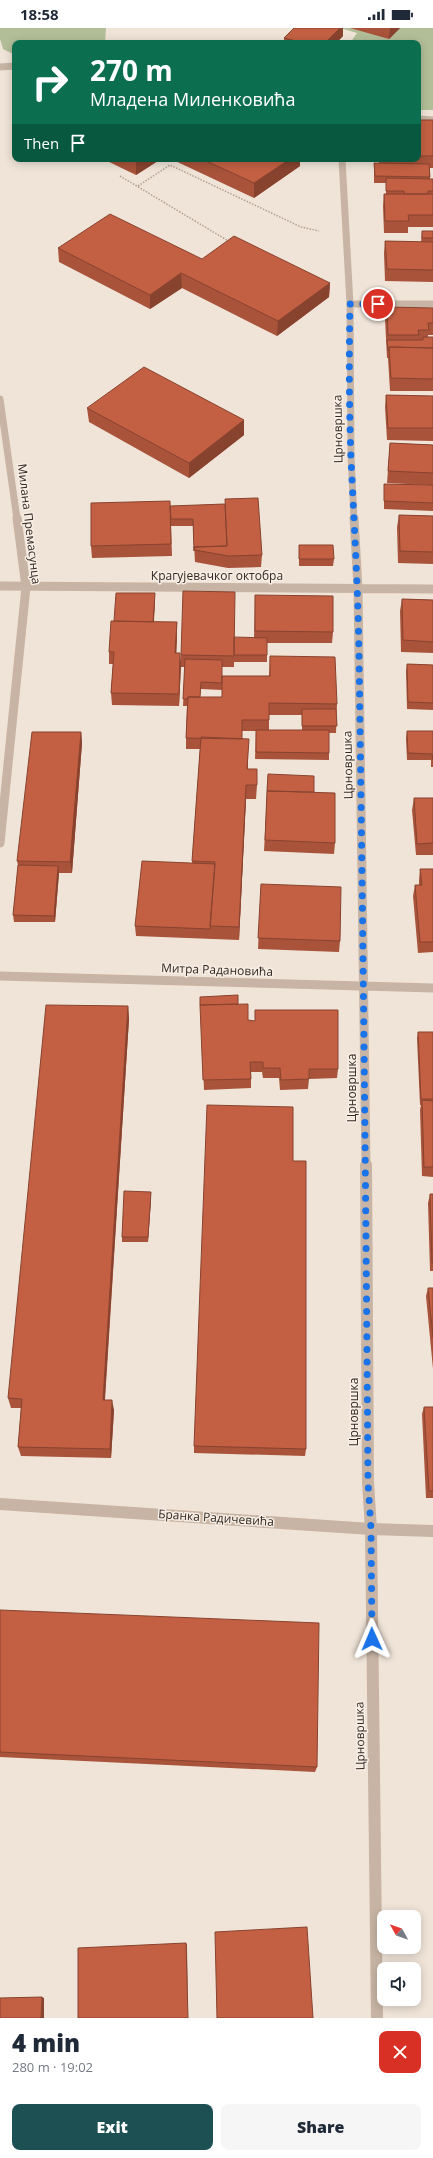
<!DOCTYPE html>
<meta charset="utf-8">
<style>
body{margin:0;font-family:"Open Sans",sans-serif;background:#f6f6f7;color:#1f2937;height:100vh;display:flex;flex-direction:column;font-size:15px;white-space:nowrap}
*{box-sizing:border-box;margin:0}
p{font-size:13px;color:#747a83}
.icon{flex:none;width:22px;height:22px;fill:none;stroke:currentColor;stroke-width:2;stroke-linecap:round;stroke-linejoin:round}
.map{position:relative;height:1990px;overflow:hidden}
.sheet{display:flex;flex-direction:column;background:#fff;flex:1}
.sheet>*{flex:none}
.banner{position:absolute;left:12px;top:12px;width:409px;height:122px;border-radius:8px;box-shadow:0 2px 10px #0003;background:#0b6e4f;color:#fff;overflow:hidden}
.needle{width:26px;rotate:310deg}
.buttons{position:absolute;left:377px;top:1882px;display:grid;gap:8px}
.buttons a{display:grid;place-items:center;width:44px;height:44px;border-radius:8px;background:#fff;box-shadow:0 2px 10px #0003;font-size:20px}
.pin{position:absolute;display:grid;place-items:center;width:34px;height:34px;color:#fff;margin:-17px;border:2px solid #fff;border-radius:50%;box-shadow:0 1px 4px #0007}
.me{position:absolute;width:44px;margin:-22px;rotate:359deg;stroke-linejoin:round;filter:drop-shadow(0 0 3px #0008)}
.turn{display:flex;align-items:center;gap:14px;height:84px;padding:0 12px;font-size:18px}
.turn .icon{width:52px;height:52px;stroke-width:2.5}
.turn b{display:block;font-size:28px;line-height:34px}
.then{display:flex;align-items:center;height:38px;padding:0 12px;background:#0003;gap:8px;font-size:15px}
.round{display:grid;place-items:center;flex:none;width:42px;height:42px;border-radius:8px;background:#f6f6f7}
.summary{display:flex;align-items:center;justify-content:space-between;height:68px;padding:0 12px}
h1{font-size:24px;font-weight:800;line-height:30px}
.cta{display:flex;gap:8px;margin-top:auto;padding:8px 12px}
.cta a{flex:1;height:46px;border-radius:8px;background:#1d5053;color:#fff;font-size:16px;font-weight:800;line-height:46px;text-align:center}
.cta a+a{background:#f6f6f7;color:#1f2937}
.status{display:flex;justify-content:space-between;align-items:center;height:28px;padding:0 20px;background:#fff;direction:ltr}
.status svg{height:11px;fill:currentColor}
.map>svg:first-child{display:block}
</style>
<div class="status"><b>18:58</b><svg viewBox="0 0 49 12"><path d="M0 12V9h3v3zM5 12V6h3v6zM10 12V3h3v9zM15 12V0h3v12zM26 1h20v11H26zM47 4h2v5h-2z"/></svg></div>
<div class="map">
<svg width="433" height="1990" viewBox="0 0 433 1990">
<rect width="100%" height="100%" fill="#f0e4d8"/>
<path fill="#b2be98" d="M0,0H106L105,15H15V27L3,21L0,11Z
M340,0H433V82H418V15H350L357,5Z"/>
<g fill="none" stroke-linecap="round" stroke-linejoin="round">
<path stroke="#b39e8f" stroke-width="1.5" stroke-dasharray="1.5 1.5" stroke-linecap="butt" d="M120,148L230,214
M138,158L170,137L301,199L319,203"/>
<path stroke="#c7b4a4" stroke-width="7" d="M0,39L15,38
M418,91L433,92
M342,131L350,276L351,428L354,491
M350,276H433
M0,371L17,491"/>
<path stroke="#c7b4a4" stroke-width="9" d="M354,490L358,560L366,1138
M0,558L433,561
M0,815L26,559L17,490
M0,948L433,960"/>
<path stroke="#c7b4a4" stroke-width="12" d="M366,1137L368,1454L371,1501L377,1990
M0,1476L371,1501L433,1503"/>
</g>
<path fill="#a8533a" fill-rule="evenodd" d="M294,0H343V8L336,15H284V10Z
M350,0H400L389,11Z
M418,92H433V140H430V151H433V199H408V205H384L383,178L384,166H386V155H374V135H379L378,131H418Z
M103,131H161L136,147Z
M171,131H300V138L254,170Z
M422,203H433V254L385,253L384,225L385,213L421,214Z
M58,220L202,231L330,255L329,269L277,308L182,260L150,281L59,234Z
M387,279L433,280V307H428V309H433V363H390L388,330H387L385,291Z
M386,367L433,368V413L387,412L385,379Z
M87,380L244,392V407L189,450L89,394Z
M390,415L433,417V483L384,481V456L430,457L387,455Z
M170,478L262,527L261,539L228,540L195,534L193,498H171L172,528L92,530L91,518Z
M399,487L433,488V536L398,535L397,499Z
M299,517L334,531L333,538H299Z
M255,567L333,604L332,615H267V634H234V639H222V662L201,661L200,669H222L269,648L270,628L337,676L336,705H329V732L255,731L256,703H242V711L248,725V741L257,757L256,771H246L239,912L136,908L135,898L192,835L200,721H186V710L187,678H183L185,639H181V627L234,616L254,610ZM269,687H302V702H269Z
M402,571L433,572V625L401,624L400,583Z
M155,572L154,594H177V606L176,625H180L181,637L179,678L112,677L111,665L113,636H109V624L114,593Z
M407,636L433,637V682L407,681L406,643Z
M407,703H433V739H431V732H407L406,710Z
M81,704L82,715L72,845H59L55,894H14L13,887L18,837L17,833Z
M268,746L335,815L334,826L264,823Z
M414,770H433V827H416L412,782Z
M420,841H433V924L418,925L413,868L415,857H419V852Z
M261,856L340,913L339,924L258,921Z
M238,976L248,992L338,1041L337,1050L309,1051L308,1061L280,1062L279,1050H263L262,1044H251V1060L204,1062L201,987Z
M128,978L129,991L105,1372L114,1382L111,1430L21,1428L18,1419L21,1380H11L8,1370Z
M418,1004H433V1149L422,1148L420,1082L421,1077H420L417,1010Z
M293,1133L306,1421L305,1428L194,1425V1418Z
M430,1166H433V1243H430L428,1175Z
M151,1170L148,1214H122V1209Z
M428,1260H433V1341L426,1268Z
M424,1379H433V1470H426L422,1386Z
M0,1582L317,1739L315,1744L0,1729Z"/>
<path fill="#88432f" d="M340,0H343V8L336,15H325Z
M390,0H400L389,11Z
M138,131H161L136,147V132Z
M290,131H300V138L254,170V155Z
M181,245L182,260L150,281V267Z
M330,255L329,269L277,308L278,293Z
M244,392V407L189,450V435Z
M155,565V572L153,601V594Z
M177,594V606L176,637L175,625Z
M180,625L181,637L179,678V666Z
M81,704L82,715L72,845L70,834Z
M246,757V771L239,912V899Z
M58,838L59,845L55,894L54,888Z
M128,978L129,991L104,1382L103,1372Z
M151,1164V1170L148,1214V1209Z
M112,1372L114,1382L111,1430L110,1421Z
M186,1915L187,1917L188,1990Z
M42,1969L44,1970V1990H41Z"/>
<path fill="#c36043" stroke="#88432f" d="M294,0H340L325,15H304L284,10Z
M418,92H433V128H418Z
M202,131H290L254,155Z
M374,135L429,136L430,149L375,148Z
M386,150L433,151V163H428V166H404V163H386Z
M384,166H433V187H408L409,193H385Z
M110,186L202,231L234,208L330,255L278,293L181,245L150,267L58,220Z
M422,203H433V210H422Z
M385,213L433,214V242L387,241Z
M387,279L433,280V295H428L429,302H418L419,307H388Z
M423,309H433V320L389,319V323H388L387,312H423Z
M389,319L433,320V351L391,350Z
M144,339L244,392L189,435L87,380Z
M386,367L433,368V400H388Z
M390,415L433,417V445L388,443Z
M384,456L433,457V475L384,473Z
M258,470L262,527L228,528L195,522L194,519L227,518L225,471Z
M170,473L171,516L91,518V475Z
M225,476L227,518L194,519V523L193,491H171L170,478Z
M399,487L433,488V524L400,523Z
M299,517H333L334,531H299Z
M183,563L235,564L234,628L181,627Z
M116,565H155L153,594L114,593Z
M255,567L333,568V604L255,603Z
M402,571L433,572V614L403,612Z
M111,593L177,594L175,625H180L179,666L111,665L114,624H109Z
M234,609L267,610V627H234Z
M270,628L335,629L337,676L269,675V692H242V711L186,710L188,669H222V648H270Z
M185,631L222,632V655L201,654L200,669H188L187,671H183Z
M407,636L433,637V675L408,674Z
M302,681H336L337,698H302Z
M256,702H329V725L256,724Z
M407,703H433V732L432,726L408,725Z
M32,704H81L70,834L17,833Z
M201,709L249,711L247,741H257V757H246L239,899L210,898L215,834L192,833Z
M268,746L314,748V764L267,763Z
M267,763L335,765V815L265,812Z
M414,770H433V815L417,816Z
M142,833L215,836L210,901L135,898Z
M18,837L58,838L54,888L13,887Z
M420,841H433V914H420L415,857H422Z
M261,856L341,859L340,913L258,910Z
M238,967V976L200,977V969Z
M248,976V992L255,993V982H338V1041H309V1051L281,1052L280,1040H263V1034H250L251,1051L203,1052L200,977Z
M46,977L128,978L103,1372H112L110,1421L18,1419L22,1371L8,1370Z
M418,1004H433V1071H421Z
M422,1072L433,1073V1139H424Z
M207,1077L293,1079V1133H306V1421L194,1418Z
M124,1163L151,1164L148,1209H122Z
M430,1166H433V1235H432Z
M428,1260H433V1309Z
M424,1379H433V1463H429Z
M0,1582L319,1595L317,1739L0,1724Z
M307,1899L313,1990H217L215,1904Z
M186,1915L188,1990H78V1920Z
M42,1969L41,1990H0V1970Z"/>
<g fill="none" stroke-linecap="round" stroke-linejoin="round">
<path stroke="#1a73e8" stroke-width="7" stroke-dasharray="0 12.6" d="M372,1611L371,1501L368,1454C366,1178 363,901 359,625C358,560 354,495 351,430C349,379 349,327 350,276H378"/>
</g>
<g text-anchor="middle" stroke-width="3" stroke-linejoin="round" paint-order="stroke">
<g font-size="12" fill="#332a26" stroke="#f8eee4">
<text transform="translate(338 401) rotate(-91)" y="4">Црновршка</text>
<text transform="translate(29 496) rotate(83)" y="4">Милана Премасунца</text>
<text x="217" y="552">Крагујевачког октобра</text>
<text transform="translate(348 737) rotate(-91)" y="4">Црновршка</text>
<text transform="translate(217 942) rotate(2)" y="4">Митра Радановића</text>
<text transform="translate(352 1060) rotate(-90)" y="4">Црновршка</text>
<text transform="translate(354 1384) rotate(-90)" y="4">Црновршка</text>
<text transform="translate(216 1490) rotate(4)" y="4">Бранка Радичевића</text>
<text transform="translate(360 1708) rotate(-91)" y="4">Црновршка</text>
</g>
</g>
</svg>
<div class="buttons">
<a><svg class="needle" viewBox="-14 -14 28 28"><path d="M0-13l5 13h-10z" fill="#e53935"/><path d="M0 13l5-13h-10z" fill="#747a83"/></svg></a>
<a><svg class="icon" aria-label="sound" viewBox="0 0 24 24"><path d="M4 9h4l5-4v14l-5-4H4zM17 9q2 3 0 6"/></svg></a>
</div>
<div class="pin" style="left:378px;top:276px;background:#d93025"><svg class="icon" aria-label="arrive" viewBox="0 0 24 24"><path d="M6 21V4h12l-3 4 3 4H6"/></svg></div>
<svg class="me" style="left:372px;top:1611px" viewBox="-20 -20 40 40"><path d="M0-17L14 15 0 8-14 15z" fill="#1a73e8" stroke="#fff" stroke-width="4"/></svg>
<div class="banner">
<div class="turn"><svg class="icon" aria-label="right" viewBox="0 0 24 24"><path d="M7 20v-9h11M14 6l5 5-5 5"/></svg><div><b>270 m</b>Младена Миленковића</div></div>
<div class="then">Then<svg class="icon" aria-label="arrive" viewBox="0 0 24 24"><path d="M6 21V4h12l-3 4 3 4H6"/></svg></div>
</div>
</div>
<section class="sheet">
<div class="summary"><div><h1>4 min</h1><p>280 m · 19:02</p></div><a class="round" style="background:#d93025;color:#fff"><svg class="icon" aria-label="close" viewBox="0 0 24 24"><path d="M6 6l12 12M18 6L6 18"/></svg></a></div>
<div class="cta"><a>Exit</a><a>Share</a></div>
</section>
